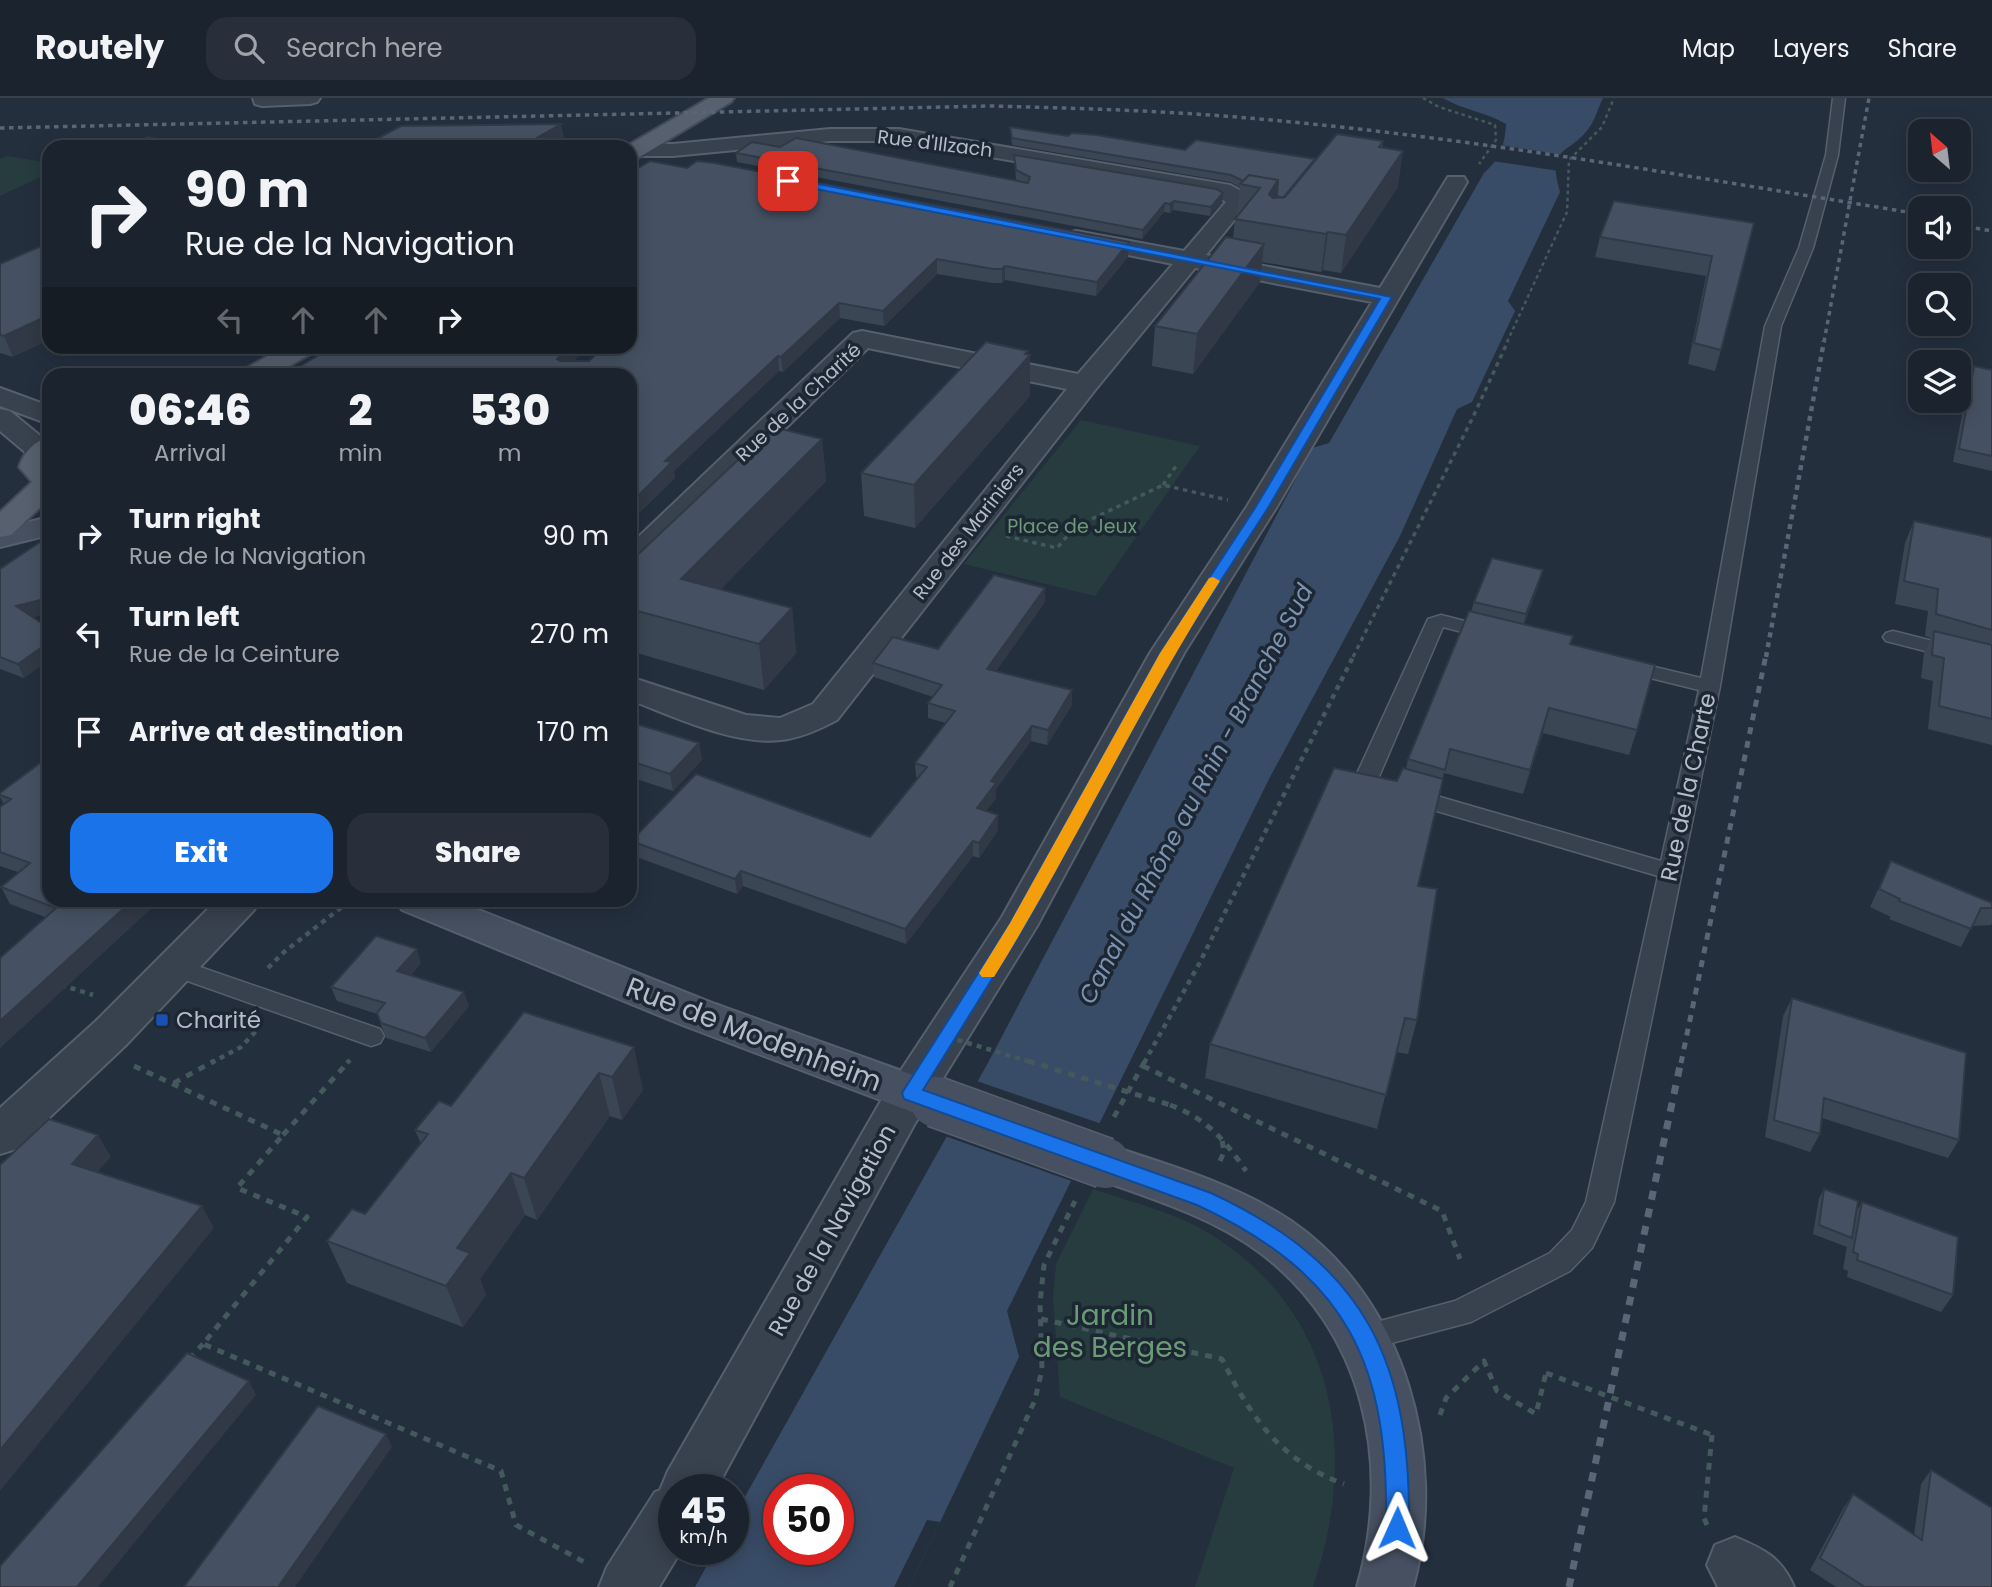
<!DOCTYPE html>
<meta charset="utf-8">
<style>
body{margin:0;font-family:Poppins,sans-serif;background:#282f3a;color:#f1f3f6;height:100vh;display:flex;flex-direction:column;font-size:26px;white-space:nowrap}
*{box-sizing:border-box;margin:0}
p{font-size:23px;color:#a0a4aa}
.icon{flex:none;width:38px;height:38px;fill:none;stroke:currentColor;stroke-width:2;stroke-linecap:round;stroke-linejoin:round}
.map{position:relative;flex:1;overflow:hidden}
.sheet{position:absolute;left:42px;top:270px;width:595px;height:539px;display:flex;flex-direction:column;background:#1b232e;border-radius:21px;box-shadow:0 4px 18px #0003,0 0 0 2px #39404a}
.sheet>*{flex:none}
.top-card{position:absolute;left:42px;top:42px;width:595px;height:214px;border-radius:21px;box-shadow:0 4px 18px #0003,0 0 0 2px #39404a;background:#1b232e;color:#f1f3f6;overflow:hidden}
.needle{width:46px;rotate:332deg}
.buttons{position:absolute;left:1908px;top:21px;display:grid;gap:14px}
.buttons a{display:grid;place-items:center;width:63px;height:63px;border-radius:14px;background:#1b232e;box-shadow:0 4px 18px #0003,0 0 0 2px #39404a;font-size:35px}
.speed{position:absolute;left:658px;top:1376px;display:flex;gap:14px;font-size:35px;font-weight:700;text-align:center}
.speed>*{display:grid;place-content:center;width:91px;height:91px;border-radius:50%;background:#1b232e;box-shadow:0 4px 18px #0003,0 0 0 2px #39404a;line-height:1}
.speed small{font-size:18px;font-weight:400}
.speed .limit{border:10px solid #d22;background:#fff;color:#111}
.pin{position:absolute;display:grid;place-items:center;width:60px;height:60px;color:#fff;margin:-30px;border-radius:14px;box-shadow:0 4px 10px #0006}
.me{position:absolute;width:77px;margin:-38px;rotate:1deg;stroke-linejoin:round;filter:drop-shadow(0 0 5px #0008)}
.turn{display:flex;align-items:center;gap:24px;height:147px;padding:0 28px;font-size:32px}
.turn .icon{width:91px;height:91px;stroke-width:2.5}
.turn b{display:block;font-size:49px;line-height:60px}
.lanes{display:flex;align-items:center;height:66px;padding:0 28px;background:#0003;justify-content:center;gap:35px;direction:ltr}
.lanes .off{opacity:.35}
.eta{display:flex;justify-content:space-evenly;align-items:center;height:119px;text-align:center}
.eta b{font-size:42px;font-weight:800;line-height:49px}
.action{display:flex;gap:14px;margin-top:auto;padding:14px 28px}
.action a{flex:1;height:80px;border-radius:21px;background:#1a73e8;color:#fff;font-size:28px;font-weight:800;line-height:80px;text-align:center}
.action a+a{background:#282f3a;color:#f1f3f6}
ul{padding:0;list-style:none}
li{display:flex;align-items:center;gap:21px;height:98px;padding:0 28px}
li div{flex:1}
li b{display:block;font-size:26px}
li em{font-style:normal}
header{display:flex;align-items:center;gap:42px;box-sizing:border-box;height:98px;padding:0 35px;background:#1b232e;border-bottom:2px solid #39404a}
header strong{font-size:33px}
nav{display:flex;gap:38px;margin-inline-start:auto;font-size:24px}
.search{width:490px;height:63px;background:#282f3a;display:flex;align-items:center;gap:18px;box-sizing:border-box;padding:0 24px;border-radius:21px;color:#a0a4aa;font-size:26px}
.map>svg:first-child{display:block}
</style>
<header>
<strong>Routely</strong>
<div class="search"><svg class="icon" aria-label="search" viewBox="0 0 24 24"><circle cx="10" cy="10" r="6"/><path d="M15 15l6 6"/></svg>Search here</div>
<nav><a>Map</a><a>Layers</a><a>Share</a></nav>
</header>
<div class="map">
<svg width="1992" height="1489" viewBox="0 0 1992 1489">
<rect width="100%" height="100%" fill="#242f3e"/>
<path fill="#263c3f" d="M7,58L49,65V75L0,98V61Z
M1081,322L1200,348L1095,498L964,466Z
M1093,1091C1131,1104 1173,1114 1207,1134C1337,1213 1359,1353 1313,1489H1195L1234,1370L1060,1299L1053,1198L1056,1166Z"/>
<path fill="#394c67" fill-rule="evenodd" d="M1443,0H1603C1598,10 1595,22 1589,30C1569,58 1546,46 1560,94L1508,203L1515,213L1472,304L1457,311L1400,438L1269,681L1007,1213L1019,1259L909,1489H695L716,1451H733V1420L989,963L1312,350L1329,345L1484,75C1500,61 1505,47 1506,26C1486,14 1463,12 1443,0ZM779,1391H838V1451H779Z"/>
<path fill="#242f3e" d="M1500,47L1564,57L1559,73L1492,63Z
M974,982L1102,1026L1074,1084L942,1037Z
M927,1422L940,1424L909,1489H894Z"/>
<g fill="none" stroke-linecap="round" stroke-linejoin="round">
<g stroke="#565f6c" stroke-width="3">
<path id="service" d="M1833,0H1845L1838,57L1813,150L1781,228L1720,588L1614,1104L1592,1150L1570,1173L1471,1224L1365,1252L1354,1248L1350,1239L1354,1230L1455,1203L1550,1155L1572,1132L1586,1104L1658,778L1362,691L1355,680L1428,521L1441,517L1500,532L1503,536L1500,540L1493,542L1443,529L1378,681L1661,763L1699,592L1618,572L1615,568L1618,564L1625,562L1701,580L1765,228L1799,150L1826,57Z
M1893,533L1992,558V570L1886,543L1883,539L1886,535Z
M174,860L380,931L384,938L380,945L371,948L165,875L162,869L165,863Z"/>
</g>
<g stroke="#565f6c" stroke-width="4">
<path id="minor" d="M253,0H320L317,4L310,6L262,8L255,6Z
M830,31H899L1230,87L1245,95L1248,105L1206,157L1380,190L1448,79H1464L1467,84L1276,410L1184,555L1037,828L914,1027L716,1391H674V1451H682L659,1489H599L607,1469L655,1394L660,1392L668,1373L882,1001L1002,819L1150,555L1246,410L1372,204L1195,170L1095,292L837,622C820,631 801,640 781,642C735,648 673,618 630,602V579L746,617L780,620L813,606L1067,291L868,250L641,471L630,473V447L853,235L862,233L1078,276L1173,166L1068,145L1064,140L1068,135L1076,133L1184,153L1226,104L1216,98L899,43H830L673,58H634L630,57V49H625L634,46H673Z
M217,802H260L254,812L126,947L16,1051L0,1056V1010L96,923Z
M1735,1439C1764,1451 1782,1460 1794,1489H1718L1707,1467L1715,1447Z"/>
</g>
<g stroke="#565f6c" stroke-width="4">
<path id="tertiary" d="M0,290L49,308V326L0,308Z
M0,311L10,313L49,345V361L32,360L0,333Z"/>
</g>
<g stroke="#565f6c" stroke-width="4">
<path id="secondary" d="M49,419V437L0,449V431Z
M396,802H454L715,906L952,991L958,1004L952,1017L936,1022L920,1017L685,928L402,812Z
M1105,1046C1168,1067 1236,1086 1291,1123C1405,1201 1449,1360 1413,1489H1357C1393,1366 1364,1232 1259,1154C1209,1117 1146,1099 1089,1078L1082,1065L1089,1052Z"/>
</g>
<g stroke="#414a57" stroke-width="4">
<path id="primary" d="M709,0H734L731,4L638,60L630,62V49H625Z
M285,248H318L314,254L275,276H243L247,270Z
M49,339V401L11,437L0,439V414L32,384L19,369C24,354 34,343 49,339Z"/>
</g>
<path stroke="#44595c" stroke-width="2.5" stroke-dasharray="3.5 3.5" stroke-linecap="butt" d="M1423,0L1439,9L1495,27L1496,42L1479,66
M1507,244L1567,114L1569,62L1602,29L1614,0"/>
<path stroke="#44595c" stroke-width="3.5" stroke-dasharray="4.5 4.5" stroke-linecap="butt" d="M1163,387L1176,368
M1006,438L1057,450L1075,429L1163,387L1228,402
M1353,559L1473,319L1508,243"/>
<path stroke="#44595c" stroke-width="4.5" stroke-dasharray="5 5" stroke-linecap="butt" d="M268,870L284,854L351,802
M61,887L93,897
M211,965L241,949L259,930
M347,965L350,962
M1144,965L1199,866L1354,557"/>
<path stroke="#44595c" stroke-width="5" stroke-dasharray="7 7" stroke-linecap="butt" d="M134,968L283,1037L237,1090L307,1119L203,1246L501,1373L516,1427L586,1465
M1143,968L1442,1113L1460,1161
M174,985L214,963
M1170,1007C1206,1020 1225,1042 1246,1073
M1114,1019L1145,963
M283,1037L349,963
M1220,1063L1224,1054L1222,1042
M1041,1221L1222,1261C1251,1320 1281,1363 1344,1386
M189,1261L203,1246
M1440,1317L1446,1300L1484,1263L1497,1293L1536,1316L1546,1275
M1707,1427L1704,1420L1712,1337
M950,1489L1035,1302L1042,1271L1040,1205L1044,1167L1075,1103"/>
<use href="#service" fill="#38414e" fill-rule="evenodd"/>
<use href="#minor" fill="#38414e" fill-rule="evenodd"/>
<use href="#tertiary" fill="#38414e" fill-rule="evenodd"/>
<use href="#secondary" fill="#465061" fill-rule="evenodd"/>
<use href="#primary" fill="#56606e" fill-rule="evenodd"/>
<path stroke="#5a6575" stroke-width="3.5" stroke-dasharray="4.5 4.5" stroke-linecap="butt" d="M0,30L990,8C1068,10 1145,12 1223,18C1457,36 1689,79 1920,116
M1958,127L1992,133
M1824,244L1869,0"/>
<path stroke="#5a6575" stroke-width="4.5" stroke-dasharray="5 5" stroke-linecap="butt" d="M1766,559L1824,243"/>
<path stroke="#5a6575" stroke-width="5" stroke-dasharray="7 7" stroke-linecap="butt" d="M1681,965L1766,557"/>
<path stroke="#5a6575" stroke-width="7" stroke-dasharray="9 9" stroke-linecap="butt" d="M1569,1489L1681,963"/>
<g stroke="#565f6c" stroke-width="53" stroke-linecap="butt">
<path id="secondary-bridge" d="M936,1004L1105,1065"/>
</g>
<path stroke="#44595c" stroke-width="4.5" stroke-dasharray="5 5" stroke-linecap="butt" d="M948,939L1034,965"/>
<path stroke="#44595c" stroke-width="5" stroke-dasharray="7 7" stroke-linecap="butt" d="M1028,963L1170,1007
M1546,1275L1712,1337"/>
<use href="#secondary-bridge" stroke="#465061" stroke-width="50"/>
</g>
<path fill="#3b4654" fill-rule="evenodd" d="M1010,29L1068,38L1185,52L1315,63L1383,43L1382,50L1398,89L1341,175L1323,172L1321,174L1262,164L1260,184L1193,276L1152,268L1155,228L1233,140L1235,121L1237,118L1240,89L1230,84L1012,47Z
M736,55L1019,83L1016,81L1014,57L1222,105L1210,118L1173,112L1170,115L1164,114L1142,141L737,64Z
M630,75L1128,159L1096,198L1005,182L1002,185H993L937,176L884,228L840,220L783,274L779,273L674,373L675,380L638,416L630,415V276L334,248H630ZM592,252L600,254L589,263H573L579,258Z
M1754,125L1721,252L1715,273L1688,266L1706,178L1595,159L1600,139Z
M0,166L13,259L0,255Z
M1028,257L1030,298L915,430L864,418L861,375Z
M1974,268L1992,272V373L1953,364L1969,281Z
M822,341L826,383L721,491L792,510L796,555L764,592L630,553V464Z
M1914,423L1992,440V647L1928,631L1933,583L1921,580L1924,555L1931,540L1925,538L1928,513L1895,506L1905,445Z
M49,438V515L33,519L24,580L0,571V471Z
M1538,489L1524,526L1570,547L1637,632L1629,657L1543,635L1523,696L1444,675L1418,788L1417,922L1408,956L1396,954L1377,1031L1205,980L1210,946L1406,671L1408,661L1471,514L1474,504Z
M1045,490V504L996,573L1072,592V607L1047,647L1031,643L996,691V700L986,713L998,717V732L979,760L973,758L906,846L743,788L737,796L634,758L631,743L870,739L918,680L916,679L915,665L946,625L928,620V605L933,599L874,579L873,565L938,551Z
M630,624L699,645L702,662L673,693L630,679Z
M49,659V802H160L0,950L45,819L10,806L1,789L18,774L0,768V709L4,706L0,699V695Z
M1891,763L1992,805V825L1991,827L1972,828L1961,849L1889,821L1891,819L1870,809Z
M421,865L411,877L469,908L431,954L386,940L377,916L337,903L331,889Z
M1792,900L1959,1042L1948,1060L1822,1020L1820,1036L1810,1054L1765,1039L1783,918Z
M524,914L643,992L622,1022L610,1018L537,1122L525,1117L480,1181L486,1197L463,1229L347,1185L327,1143L365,1116L421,1046L415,1032L451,1008Z
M1824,1091L1856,1114L1862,1104L1953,1197L1941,1214L1847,1179L1848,1173L1843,1171L1847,1148V1149L1813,1136L1819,1100Z
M1931,1372L1992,1489H1836L1810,1472L1844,1409L1853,1396L1914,1437L1921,1386Z"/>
<path fill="#303945" d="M561,26L565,44L556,49H521Z
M1403,53L1398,89L1341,175L1346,137Z
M1278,82L1274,119L1269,96Z
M1223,95L1222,105L1210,118L1211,109Z
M1174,103L1173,112L1170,115V106Z
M1165,105L1164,114L1142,141L1143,132Z
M1328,134L1323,172L1321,174L1326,136Z
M1129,144L1128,159L1096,198L1097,184Z
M1264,146L1260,184L1193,276L1197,236Z
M937,161V176L884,228L883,213Z
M1005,168V182L1002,185V171Z
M839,205L840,220L783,274L781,259Z
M49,217V242L13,259L4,238Z
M570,248H592V252L579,258L560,276L557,261Z
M1028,253V259L1030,257V298L915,430L914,387Z
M778,258L779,273L674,373L675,380L638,416L636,400L665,363Z
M822,341L826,383L688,525L681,481Z
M1543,472L1538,489L1521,534L1526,516Z
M1045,490V504L987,585V571Z
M49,500V515L23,522L16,508Z
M792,510L796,555L764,592L759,546Z
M49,544V563L24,580L18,566Z
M1072,592V607L1047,647L1048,632Z
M1549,610L1543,635L1523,696L1530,672Z
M1032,628L1031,643L996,691V700L977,725V710L991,683Z
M699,645L702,662L673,693L670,676Z
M998,717V732L979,760V745Z
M973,743V758L906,846L905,831Z
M741,773L743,788L737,796L735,781Z
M133,802H160L0,950V923Z
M417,851L421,865L402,887L397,873Z
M464,894L469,908L431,954L425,940Z
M634,949L643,992L622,1022L612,979Z
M599,975L610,1018L537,1122L524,1080Z
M98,1037L111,1059L85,1088L72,1066Z
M511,1075L525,1117L480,1181L486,1197L463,1229L446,1188L457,1150Z
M202,1108L214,1130L0,1393V1352Z
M249,1283L256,1297L98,1489H77Z
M386,1336L392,1349L295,1489H278Z"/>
<path fill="#455162" stroke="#303945" stroke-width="2" d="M561,26L521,49H361L401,28Z
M1010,29L1068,38L1072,35L1097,37L1185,52L1196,42L1315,61L1283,100L1277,98L1278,82L1249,77L1243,83L1231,77L1012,40Z
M1337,36L1383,43L1379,49L1403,53L1346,137L1328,134L1326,136L1235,121L1260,90L1240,86L1249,77L1278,82L1269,96L1273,100L1285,99Z
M148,39L193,49H125Z
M796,40L1028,85L1030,79L1016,72L1014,57L1216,91L1223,95L1211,109L1174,103L1170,106L1165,105L1143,132L736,55L752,44L780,49Z
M650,63L687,70L697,63L714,65L1129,144L1097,184L1005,168L1002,171H993L937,161L883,213L839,205L781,259L778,258L665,363L672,364L636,400L630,398V276H287L334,248H570L557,261L560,263H589L605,248H630V75Z
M1614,103L1754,125L1721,252L1694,245L1712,158L1600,139Z
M1226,139L1264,146L1197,236L1155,228Z
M39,149L49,152V217L4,238L0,237V166Z
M986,244L1028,253L1025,256L1030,257L914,387L861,375Z
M1974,268L1992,272V358L1959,351Z
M773,329L822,341L681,481L792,510L759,546L630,511V464Z
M1914,423L1992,440V532L1936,516L1938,491L1904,483Z
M49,438V500L16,508L49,530V544L18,566L0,559V471Z
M1492,460L1543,472L1526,516L1474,504Z
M994,477L1045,490L987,571L1072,592L1048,632L1032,628L991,683L996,685L977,710L998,717L979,745L973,743L905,831L741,773L735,781L631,743L696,676L870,739L927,669L915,665L955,613L928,605L942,587L873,565L893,539L938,551Z
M1469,513L1573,538L1570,546L1655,567L1637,632L1549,610L1530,672L1450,651L1445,672L1408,661Z
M1934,533L1992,547V621L1939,608L1944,560L1932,557Z
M630,624L699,645L670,676L630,663Z
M48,659H49V802H133L0,923V860L56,810L1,789L30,765L0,754V709L11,701L0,697V695Z
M1334,670L1397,683L1403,670L1443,681L1418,788L1437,791L1417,922L1405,920L1386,997L1210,946Z
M1891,763L1992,805V810H1981L1971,831L1899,803L1900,801L1879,791Z
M376,838L417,851L397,873L464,894L425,940L381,925L377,915L385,905L331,889Z
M1792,900L1966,955L1959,1042L1824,1000L1820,1036L1774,1022Z
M524,914L634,949L612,979L599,975L524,1080L511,1075L457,1150L470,1155L446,1188L327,1143L352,1111L365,1116L428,1036L415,1032L439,1003L451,1008Z
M49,1021L98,1037L72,1066L202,1108L0,1352V1067Z
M1824,1091L1858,1103L1852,1140L1819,1127Z
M1862,1104L1958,1139L1953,1197L1857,1162L1858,1156L1853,1154Z
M187,1255L249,1283L77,1489H0V1468Z
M318,1308L386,1336L278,1489H184Z
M1931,1372L1992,1410V1489H1865L1820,1460L1853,1396L1922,1442Z"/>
<path fill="#1a73e8" stroke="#114b97" stroke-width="2" d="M788,80L1392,199L1268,410L1174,555L1025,828L923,992L1211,1095C1366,1167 1411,1263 1409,1430L1405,1438L1397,1441L1389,1438L1386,1430C1389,1266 1349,1178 1197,1107L904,1001L902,995L1010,825L1160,555L1255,410L1380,201L785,85V81Z"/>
<path fill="#f59e0b" d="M1213,479L1220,483C1138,611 1074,750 994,879H982L979,875L1010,825L1160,555L1209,480Z"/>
<rect fill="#1a4fb4" stroke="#1d2633" stroke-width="2.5" x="155" y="915" width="14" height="14" rx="3.5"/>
<g text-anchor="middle" stroke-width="7" stroke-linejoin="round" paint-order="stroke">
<g font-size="19" fill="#b4bcc9" stroke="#1d2633">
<text transform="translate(935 45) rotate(7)" y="7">Rue d'Illzach</text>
<text transform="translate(798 304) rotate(-43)" y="7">Rue de la Charité</text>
<text transform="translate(968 433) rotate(-52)" y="7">Rue des Mariniers</text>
</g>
<g font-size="19" fill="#6b9a76" stroke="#1d2633">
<text x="1072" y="435">Place de Jeux</text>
</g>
<g font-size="23" fill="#b4bcc9" stroke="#1d2633">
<text transform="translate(1688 689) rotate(-78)" y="8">Rue de la Charte</text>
<text transform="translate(832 1132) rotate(-61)" y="8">Rue de la Navigation</text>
</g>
<g font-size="23" fill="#b4bcc9" stroke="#1d2633" text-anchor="start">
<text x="176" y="930">Charité</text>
</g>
<g font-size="24" font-style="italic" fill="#7c92b1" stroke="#1d2633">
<text transform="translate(1196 696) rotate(-62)" y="8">Canal du Rhône au Rhin - Branche Sud</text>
</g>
<g font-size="28" fill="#b4bcc9" stroke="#1d2633">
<text transform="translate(754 936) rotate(21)" y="10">Rue de Modenheim</text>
</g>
<g font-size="28" fill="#6b9a76" stroke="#1d2633">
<text x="1110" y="1227">Jardin<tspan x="1110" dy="32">des Berges</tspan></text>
</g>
</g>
</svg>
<div class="buttons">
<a><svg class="needle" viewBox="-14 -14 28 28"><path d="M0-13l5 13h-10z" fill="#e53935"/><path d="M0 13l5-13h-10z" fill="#a0a4aa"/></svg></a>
<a><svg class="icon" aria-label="sound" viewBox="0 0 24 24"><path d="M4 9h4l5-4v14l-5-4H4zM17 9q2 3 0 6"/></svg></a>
<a><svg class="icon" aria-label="search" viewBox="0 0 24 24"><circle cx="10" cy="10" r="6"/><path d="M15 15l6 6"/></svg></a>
<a><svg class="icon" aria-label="layers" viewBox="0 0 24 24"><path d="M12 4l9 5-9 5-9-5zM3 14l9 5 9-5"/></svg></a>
</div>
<div class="speed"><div>45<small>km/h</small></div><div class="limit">50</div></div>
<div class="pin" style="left:788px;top:83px;background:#d93025"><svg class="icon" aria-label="arrive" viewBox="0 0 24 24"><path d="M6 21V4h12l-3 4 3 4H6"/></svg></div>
<svg class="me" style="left:1397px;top:1430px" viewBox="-20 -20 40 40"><path d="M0-17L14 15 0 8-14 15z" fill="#1a73e8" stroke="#fff" stroke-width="4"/></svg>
<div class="top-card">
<div class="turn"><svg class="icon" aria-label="right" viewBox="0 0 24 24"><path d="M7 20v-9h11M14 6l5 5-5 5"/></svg><div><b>90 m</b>Rue de la Navigation</div></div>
<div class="lanes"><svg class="icon off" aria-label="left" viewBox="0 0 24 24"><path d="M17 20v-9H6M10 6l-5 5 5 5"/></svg><svg class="icon off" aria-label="ahead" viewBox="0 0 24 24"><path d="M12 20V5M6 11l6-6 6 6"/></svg><svg class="icon off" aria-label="ahead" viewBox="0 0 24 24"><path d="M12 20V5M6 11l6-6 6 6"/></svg><svg class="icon" aria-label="right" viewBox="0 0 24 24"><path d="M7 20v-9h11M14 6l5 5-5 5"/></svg></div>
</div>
<section class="sheet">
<div class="eta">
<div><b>06:46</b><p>Arrival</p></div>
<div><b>2</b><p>min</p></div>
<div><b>530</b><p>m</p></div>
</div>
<ul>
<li><svg class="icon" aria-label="right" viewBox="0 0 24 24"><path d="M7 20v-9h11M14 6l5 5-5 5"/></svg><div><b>Turn right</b><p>Rue de la Navigation</p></div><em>90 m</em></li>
<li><svg class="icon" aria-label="left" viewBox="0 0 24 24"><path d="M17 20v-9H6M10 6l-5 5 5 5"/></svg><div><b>Turn left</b><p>Rue de la Ceinture</p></div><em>270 m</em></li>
<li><svg class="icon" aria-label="arrive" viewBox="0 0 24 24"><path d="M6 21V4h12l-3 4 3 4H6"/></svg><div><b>Arrive at destination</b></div><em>170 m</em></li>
</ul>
<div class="action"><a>Exit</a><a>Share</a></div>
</section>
</div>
